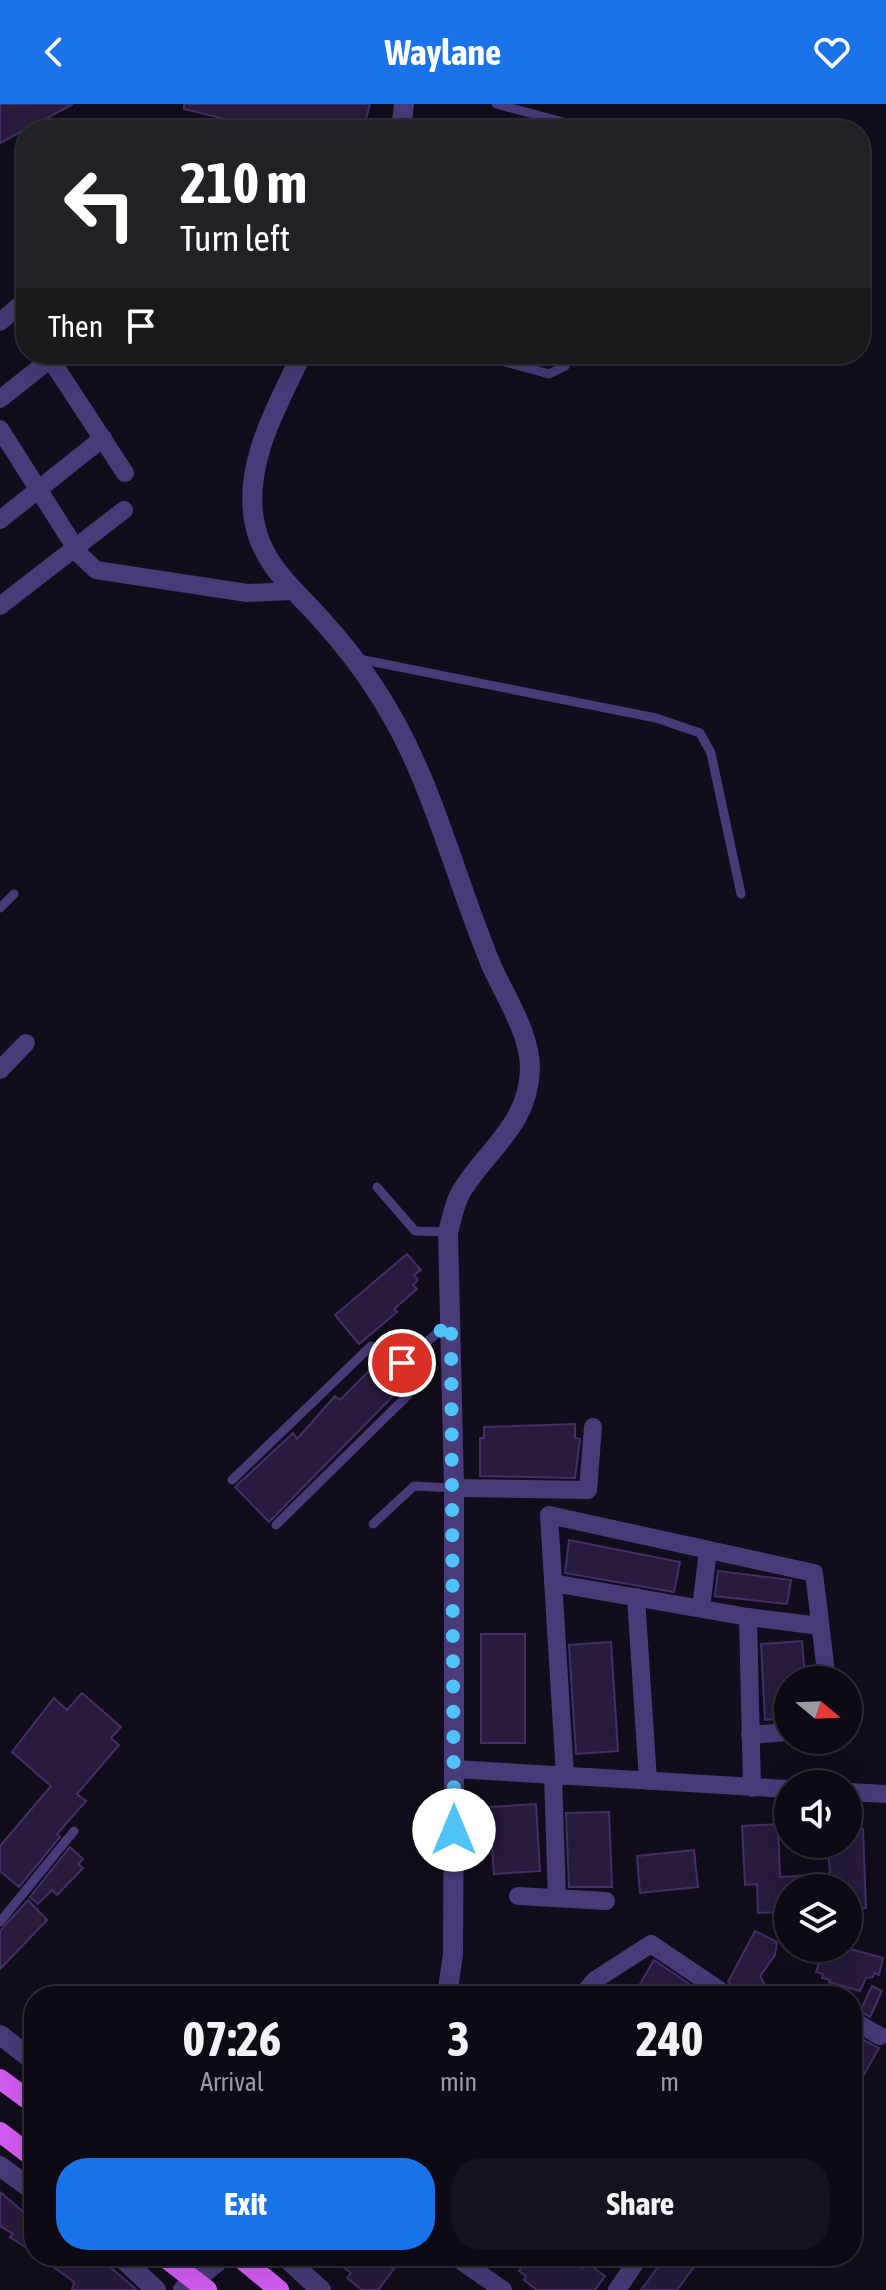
<!DOCTYPE html>
<style>
body{margin:0;font-family:"Asap Condensed",sans-serif;background:#17131e;color:#f1f3f6;height:100vh;display:flex;flex-direction:column;font-size:30px;white-space:nowrap}
*{box-sizing:border-box;margin:0}
p{font-size:26px;color:#9b9aa0}
.icon{flex:none;width:44px;height:44px;fill:none;stroke:currentColor;stroke-width:2;stroke-linecap:round;stroke-linejoin:round}
.map{position:relative;flex:1;overflow:hidden}
.details{position:absolute;left:24px;top:1882px;width:838px;height:280px;display:flex;flex-direction:column;background:#0e0a15;border-radius:32px;box-shadow:0 8px 32px #0002,0 0 0 2px #2e2b34}
.details>*{flex:none}
.top-card{position:absolute;left:16px;top:16px;width:854px;height:244px;border-radius:32px;box-shadow:0 8px 32px #0002,0 0 0 2px #2e2b34;background:#202124;color:#fff;overflow:hidden}
.needle{width:52px;rotate:109deg}
.tools{position:absolute;left:774px;top:1562px;display:grid;gap:16px}
.tools a{display:grid;place-items:center;width:88px;height:88px;border-radius:50%;background:#0e0a15;box-shadow:0 8px 32px #0002,0 0 0 2px #2e2b34;font-size:40px}
.pin{position:absolute;display:grid;place-items:center;width:68px;height:68px;color:#fff;margin:-34px;border:4px solid #fff;border-radius:50%;box-shadow:0 2px 8px #0007}
.me{position:absolute;width:88px;margin:-44px;rotate:0deg;stroke-linejoin:round;filter:drop-shadow(0 0 6px #0008)}
.turn{display:flex;align-items:center;gap:28px;height:168px;padding:0 32px;font-size:36px}
.turn .icon{width:104px;height:104px;stroke-width:2.5}
.turn b{display:block;font-size:56px;line-height:68px}
.then{display:flex;align-items:center;height:76px;padding:0 32px;background:#0003;gap:16px;font-size:30px}
.eta{display:flex;justify-content:space-evenly;align-items:center;height:136px;text-align:center}
.eta b{font-size:48px;font-weight:700;line-height:56px}
.action{display:flex;gap:16px;margin-top:auto;padding:16px 32px}
.action a{flex:1;height:92px;border-radius:32px;background:#1a73e8;color:#fff;font-size:32px;font-weight:700;line-height:92px;text-align:center}
.action a+a{background:#17131e;color:#f1f3f6}
header{display:flex;justify-content:space-between;align-items:center;height:104px;padding:0 32px;background:#1a73e8;color:#fff;font-size:36px;font-weight:700}
.map>svg:first-child{display:block}
</style>
<header><svg class="icon" aria-label="back" viewBox="0 0 24 24"><path d="M15 5l-7 7 7 7"/></svg>Waylane<svg class="icon" aria-label="heart" viewBox="0 0 24 24"><path d="M12 20l-8-8c-3-5 5-10 8-4 3-6 11-1 8 4z"/></svg></header>
<div class="map">
<svg width="886" height="2186" viewBox="0 0 886 2186">
<rect width="100%" height="100%" fill="#120d1c"/>
<path fill="#271a3c" stroke="#432e66" stroke-width="2" d="M0,0H73L0,39Z
M184,0H370L363,26H270L184,5Z
M407,1150L421,1166L414,1171L418,1176L413,1181L417,1185L394,1205L397,1208L359,1240L335,1211Z
M372,1264L397,1288L269,1418L235,1383L293,1329L297,1335L335,1292L340,1296Z
M575,1320V1334L580,1335L575,1374L480,1372V1334H484V1323Z
M569,1436L680,1458L674,1488L565,1469Z
M718,1467L791,1476L787,1500L715,1492Z
M481,1530H525V1639H481Z
M802,1537L805,1576H788V1614L765,1616L761,1540Z
M611,1538L618,1647L576,1650L569,1541Z
M82,1589L121,1623L111,1634L119,1641L77,1690L86,1697L57,1730L60,1733L19,1783L0,1767V1742L51,1682L12,1648L54,1594L67,1606Z
M536,1700L540,1767L494,1770L489,1703Z
M609,1708L612,1783H569L566,1709Z
M778,1720L780,1773L830,1770L828,1740H848V1725H863L866,1804L848,1805V1784H788V1808L758,1809L757,1780L745,1781L742,1722Z
M70,1743L83,1755L78,1760L83,1764L57,1791L52,1786L38,1800L30,1793Z
M694,1746L698,1783L640,1789L637,1752Z
M28,1796L47,1816L0,1865V1827Z
M755,1827L777,1838L775,1851L760,1872L767,1885L763,1892H744L728,1878Z
M815,1844H847L883,1854L879,1871L874,1869L873,1873L866,1874L860,1887L829,1878L830,1876L822,1874L823,1870L816,1868L819,1859L812,1856Z
M654,1856L707,1892H649L647,1886L640,1880Z
M872,1882L882,1887L870,1913L860,1907Z
M852,1930L879,1944L862,1974L852,1969Z
M0,2088L34,2117V2149L10,2133L13,2130L0,2122Z
M38,2152H97L137,2186H72L74,2178Z
M328,2152H376L394,2165L378,2186H362L347,2174L351,2169Z
M530,2152H564L583,2164L587,2159L605,2172L595,2186H537L524,2176L526,2172L519,2167Z
M666,2152H702L677,2186H641Z"/>
<g fill="none" stroke-linecap="round" stroke-linejoin="round">
<path stroke="#483b78" stroke-width="9" d="M496,0L567,19
M475,250L549,270L565,262L571,250
M359,555L656,614L700,629L711,649L741,790
M0,804L14,790
M377,1083L415,1127L448,1128
M402,1259L448,1220
M232,1376L371,1242C390,1251 421,1264 408,1291L276,1421
M373,1420L414,1382L454,1384
M0,1818L74,1727"/>
<path stroke="#483b78" stroke-width="18" d="M0,218L26,196
M47,250L125,369
M0,295L57,250
M0,325L80,451L96,466L247,489L293,487
M0,416L103,334
M0,502L124,406
M0,966L26,939
M454,1384L588,1386L593,1323
M553,1479L748,1513L820,1522
M636,1493L648,1677
M701,1504L708,1446
M748,1513L752,1684
M750,1631L788,1628
M454,1665L788,1685
M553,1671L557,1794
M565,1672L549,1411L814,1469L827,1576
M848,1688L886,1690
M518,1792L606,1797
M632,1889L637,1892
M582,1892L595,1876L651,1840L728,1892
M852,1916L880,1932
M454,2152L503,2186
M617,2186L640,2152"/>
<path stroke="#483b78" stroke-width="20" d="M401,26L404,0
M302,250C277,302 242,362 255,421C264,462 294,485 320,514C339,535 357,557 372,580C431,666 452,768 492,863C506,894 530,930 530,964C529,1021 487,1045 461,1088C454,1100 452,1115 448,1128L454,1384V1665L453,1850L447,1892
M0,1931L34,1957
M0,2062L34,2087
M120,2152L156,2186
M284,2152L321,2186
M183,2186L224,2152"/>
<path stroke="#d35cf2" stroke-width="20" d="M0,1975L34,2000
M0,2028L34,2054
M163,2152L207,2186
M238,2152L279,2186"/>
</g>
<g fill="none" stroke-linecap="round" stroke-linejoin="round">
<path stroke="#4fc3f7" stroke-width="14" stroke-dasharray="0 25.2" d="M402,1259L451,1218L454,1726"/>
</g>
</svg>
<div class="tools">
<a><svg class="needle" viewBox="-14 -14 28 28"><path d="M0-13l5 13h-10z" fill="#e53935"/><path d="M0 13l5-13h-10z" fill="#9b9aa0"/></svg></a>
<a><svg class="icon" aria-label="sound" viewBox="0 0 24 24"><path d="M4 9h4l5-4v14l-5-4H4zM17 9q2 3 0 6"/></svg></a>
<a><svg class="icon" aria-label="layers" viewBox="0 0 24 24"><path d="M12 4l9 5-9 5-9-5zM3 14l9 5 9-5"/></svg></a>
</div>
<div class="pin" style="left:402px;top:1259px;background:#d93025"><svg class="icon" aria-label="arrive" viewBox="0 0 24 24"><path d="M6 21V4h12l-3 4 3 4H6"/></svg></div>
<svg class="me" style="left:454px;top:1726px" viewBox="-20 -20 40 40"><circle r="19" fill="#fff"/><path d="M0-13L10 11 0 6-10 11z" fill="#4fc3f7"/></svg>
<div class="top-card">
<div class="turn"><svg class="icon" aria-label="left" viewBox="0 0 24 24"><path d="M17 20v-9H6M10 6l-5 5 5 5"/></svg><div><b>210 m</b>Turn left</div></div>
<div class="then">Then<svg class="icon" aria-label="arrive" viewBox="0 0 24 24"><path d="M6 21V4h12l-3 4 3 4H6"/></svg></div>
</div>
<section class="details">
<div class="eta">
<div><b>07:26</b><p>Arrival</p></div>
<div><b>3</b><p>min</p></div>
<div><b>240</b><p>m</p></div>
</div>
<div class="action"><a>Exit</a><a>Share</a></div>
</section>
</div>
